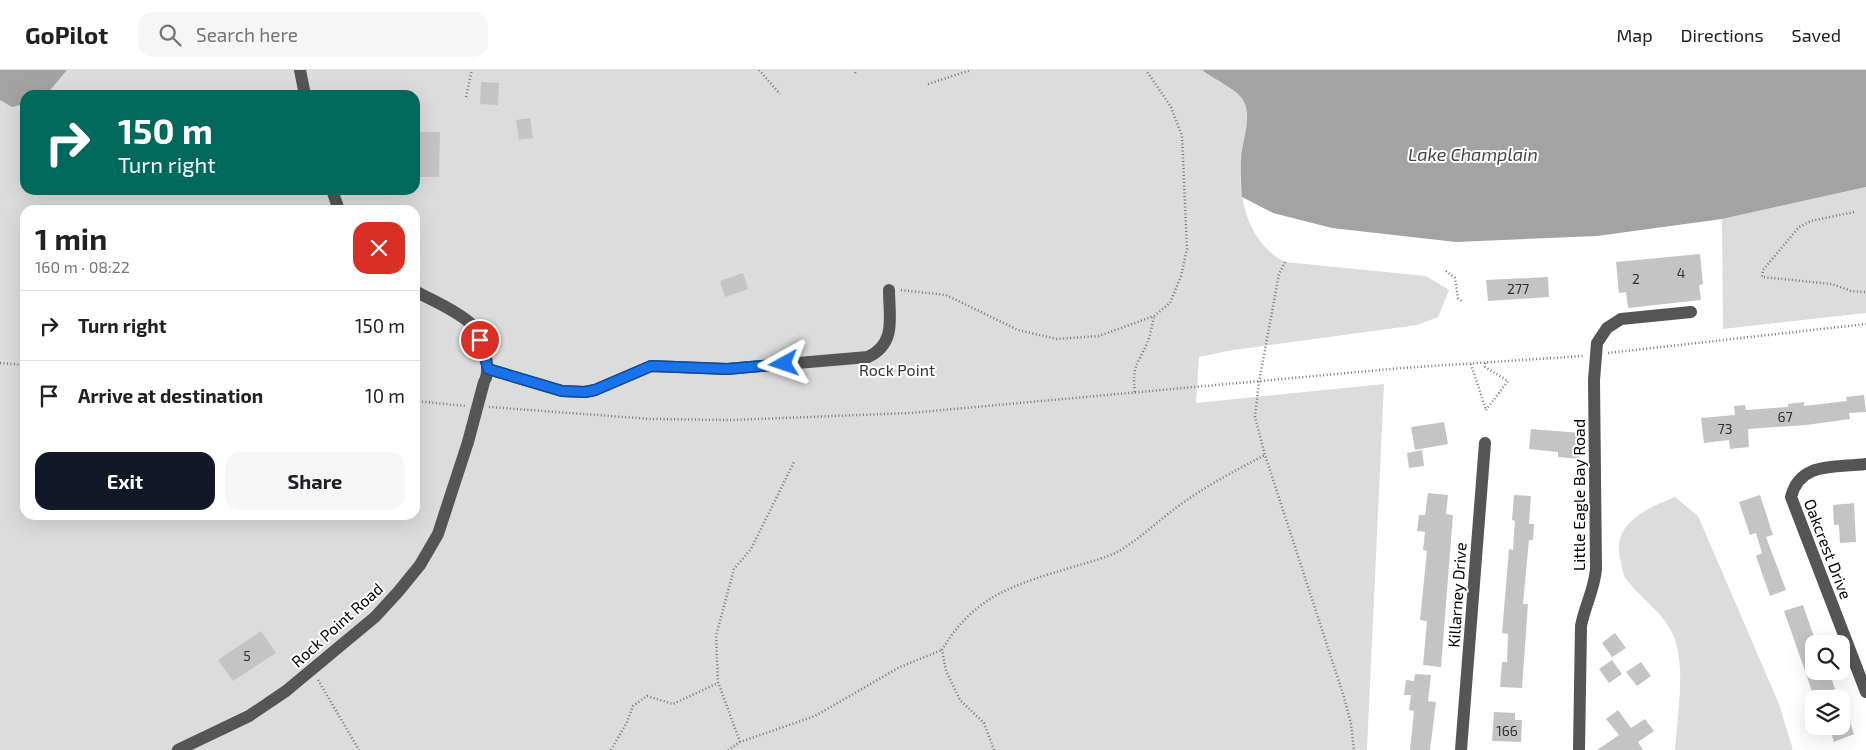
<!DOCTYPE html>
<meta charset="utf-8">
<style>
body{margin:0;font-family:"Exo 2",sans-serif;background:#f6f6f6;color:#202124;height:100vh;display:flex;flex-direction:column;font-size:19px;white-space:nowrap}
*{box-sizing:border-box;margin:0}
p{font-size:16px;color:#757577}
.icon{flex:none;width:28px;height:28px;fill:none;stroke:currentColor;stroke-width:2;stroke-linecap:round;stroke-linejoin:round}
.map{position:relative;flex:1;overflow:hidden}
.side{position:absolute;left:20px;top:135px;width:400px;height:315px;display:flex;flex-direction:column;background:#fff;border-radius:15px;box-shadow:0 5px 20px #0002}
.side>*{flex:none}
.banner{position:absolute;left:20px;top:20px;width:400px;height:105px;border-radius:15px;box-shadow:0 5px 20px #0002;background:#00695c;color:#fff;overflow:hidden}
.buttons{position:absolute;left:1805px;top:565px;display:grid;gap:10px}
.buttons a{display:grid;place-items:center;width:45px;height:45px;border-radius:10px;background:#fff;box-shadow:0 5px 20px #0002;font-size:25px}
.pin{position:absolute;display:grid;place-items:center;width:42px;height:42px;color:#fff;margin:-21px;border:2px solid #fff;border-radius:50%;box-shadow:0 1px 5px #0007}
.me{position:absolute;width:55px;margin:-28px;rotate:265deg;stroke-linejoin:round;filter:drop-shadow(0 0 4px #0008)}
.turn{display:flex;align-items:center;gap:18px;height:105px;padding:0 15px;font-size:22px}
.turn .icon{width:65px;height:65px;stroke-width:2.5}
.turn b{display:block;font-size:35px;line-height:42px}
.round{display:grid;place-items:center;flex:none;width:52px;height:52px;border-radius:15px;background:#f6f6f6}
.head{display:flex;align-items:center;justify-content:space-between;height:85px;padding:0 15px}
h1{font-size:30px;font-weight:700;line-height:38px}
.cta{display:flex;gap:10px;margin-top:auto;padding:10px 15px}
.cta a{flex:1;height:58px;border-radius:15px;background:#111827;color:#fff;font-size:20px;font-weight:700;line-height:58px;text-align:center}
.cta a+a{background:#f6f6f6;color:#202124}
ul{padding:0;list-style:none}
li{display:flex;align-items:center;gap:15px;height:70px;padding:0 15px;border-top:1px solid #e0e0e0}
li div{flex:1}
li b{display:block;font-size:19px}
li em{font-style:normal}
header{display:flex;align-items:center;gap:30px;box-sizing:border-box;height:70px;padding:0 25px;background:#fff;border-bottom:1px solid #e0e0e0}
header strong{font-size:24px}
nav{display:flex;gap:28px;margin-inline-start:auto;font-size:18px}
.search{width:350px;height:45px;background:#f6f6f6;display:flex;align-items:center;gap:12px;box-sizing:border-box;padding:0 18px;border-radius:15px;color:#757577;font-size:19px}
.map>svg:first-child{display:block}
</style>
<header>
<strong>GoPilot</strong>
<div class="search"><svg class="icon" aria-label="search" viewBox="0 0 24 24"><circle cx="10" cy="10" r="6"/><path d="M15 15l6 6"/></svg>Search here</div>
<nav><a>Map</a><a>Directions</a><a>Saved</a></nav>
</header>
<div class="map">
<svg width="1866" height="680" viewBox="0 0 1866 680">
<rect width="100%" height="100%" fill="#fff"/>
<path fill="#dcdcdc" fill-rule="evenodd" d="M0,0H1202C1214,10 1235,19 1243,29C1253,44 1243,70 1241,86C1237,125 1247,173 1285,192L1426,206L1449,220L1438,247L1417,255L1227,281L1199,287L1196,333L1384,314L1367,680H0ZM25,25H415V120H25ZM25,140H415V445H25Z
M1866,117V243L1723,259L1722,149Z
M1675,427L1698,446L1779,634L1793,680H1675C1677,647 1685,605 1676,573C1669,546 1642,530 1627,510C1623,506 1622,498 1621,492C1610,454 1645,439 1675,427Z"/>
<path fill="#a3a3a3" d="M0,0H67L46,25H25V34L12,37L0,30Z
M1202,0H1866V117L1722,149L1597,166L1456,172L1332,158L1273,143L1242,127C1241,114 1240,101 1241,88C1242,71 1253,46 1243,30C1238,20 1213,9 1202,0Z"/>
<path fill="#c4c4c4" d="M481,12L499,13L498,35L480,34Z
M530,48L533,68L519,70L516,50Z
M415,62H440L439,107H415Z
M1700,184L1703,214L1699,215L1701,230L1628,238L1626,222L1619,223L1616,192Z
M743,203L748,219L725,227L720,211Z
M1548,207L1549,227L1488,231L1486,210Z
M1864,325L1866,342L1849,343L1850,349L1806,355L1748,359L1749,377L1730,379L1729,370L1704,373L1701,348L1735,345L1734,336L1745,335L1746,340L1788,337V334L1804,332V336L1847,331L1846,327Z
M1444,352L1448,374L1415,380L1411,357Z
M1531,359L1581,363L1579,389L1558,387V382L1529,379Z
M1422,380L1424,396L1409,398L1407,383Z
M1428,423L1448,425L1446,444L1453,445L1441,597L1423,595L1427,551L1420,550L1427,481L1423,480L1425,462L1417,461L1419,445H1425Z
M1514,425L1531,426L1529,454H1534L1533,470H1529L1523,534H1528L1522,618L1500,617L1502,592H1507L1508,564L1502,563L1509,479L1513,480L1515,451L1512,450Z
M1760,425L1773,465L1766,467L1786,520L1770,526L1756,486L1762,483L1756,463L1750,465L1739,432Z
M1854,433L1856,472L1840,473L1839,455H1834L1833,435Z
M1803,535L1814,567V601H1829L1835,619L1814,627L1784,541Z
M261,561L276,583L233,611L218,590Z
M1615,563L1626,578L1612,587L1602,573Z
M1612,590L1622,604L1609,613L1599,599Z
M1641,592L1651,606L1637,616L1626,602Z
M1415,604L1431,605L1428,631L1436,632L1430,680H1410L1414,641L1409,640L1411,625H1404L1406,610L1414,611Z
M1843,632L1854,664L1834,672L1829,656H1841Z
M1618,640L1631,658L1645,649L1654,661L1638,672L1643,680H1597L1619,665L1606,649Z
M1494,642L1515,643V650H1522L1521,672L1492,671Z"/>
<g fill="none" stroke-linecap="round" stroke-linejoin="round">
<path stroke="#777" stroke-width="2.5" stroke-dasharray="1 2.5" stroke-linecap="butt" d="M759,0L780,24
M855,3L857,0
M928,14L971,0
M466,27L472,0
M1854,142L1811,151L1799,157L1763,200L1762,207L1832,214L1851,221L1866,222
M1285,192L1279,204L1259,312L1255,347L1265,385L1344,627L1351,654L1354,680
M1446,201L1455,208L1458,228L1463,232
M901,220L946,225L1018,260L1057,269L1099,266L1154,246L1170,233L1181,206L1187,179L1182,66L1171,37L1146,0
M1608,283L1866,254
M0,293L25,295
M1485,293V297L1508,311L1486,340
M1471,294L1486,340
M1135,322C1132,294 1137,297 1147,273C1151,265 1152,254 1154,246
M415,331L466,336
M489,337L651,349L732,350L910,343L1402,298L1583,286
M318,610L359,680
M740,672L718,612L716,566L734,499L751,479L794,392
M611,680L627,652L633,636L647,626L673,634L718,613
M728,680L740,672L815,646L900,597L942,580
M994,680L984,653L960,630L946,601L942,580C975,524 1017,514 1076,496C1089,492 1106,488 1119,481C1139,469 1155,454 1173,440C1202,418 1234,401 1265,385"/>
<path stroke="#555" stroke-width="12" d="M300,0L305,25
M332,120L339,140
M415,221C433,231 454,239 470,253C482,264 490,292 486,308
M488,299L562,321L585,322L595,320L651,296L727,299L868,287C897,273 889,247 889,220
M1866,394C1836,398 1800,391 1791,427L1866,622
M178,680L249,646L286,621L375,547L398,522L420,495L438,464L468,372
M1461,680L1485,373
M1579,680L1581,556C1585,535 1594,521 1596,499L1594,310L1597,273L1607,258L1621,249L1691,242"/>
<path stroke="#555" stroke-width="12" d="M468,372L484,312"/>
</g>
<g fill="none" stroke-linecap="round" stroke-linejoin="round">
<g stroke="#114b97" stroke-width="12">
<path id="route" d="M480,270L488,299L562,321L585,322L595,320L651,296L727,299L784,294"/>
</g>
<use href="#route" stroke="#1a73e8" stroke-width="9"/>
</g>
<g text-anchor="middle" stroke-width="4" stroke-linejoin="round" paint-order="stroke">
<g font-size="14" fill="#313131">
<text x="1681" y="208">4</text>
<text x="1636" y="214">2</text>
<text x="1518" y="224">277</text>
<text x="1785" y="352">67</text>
<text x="1725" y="364">73</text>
<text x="247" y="591">5</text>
<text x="1507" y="666">166</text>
</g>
<g font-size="16" fill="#333" stroke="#fff">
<text x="897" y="306">Rock Point</text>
</g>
<g font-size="16" fill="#000" stroke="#fff">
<text transform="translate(1579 425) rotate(-90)" y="6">Little Eagle Bay Road</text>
<text transform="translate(1828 479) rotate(69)" y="6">Oakcrest Drive</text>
<text transform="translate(1457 525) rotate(-86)" y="6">Killarney Drive</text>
<text transform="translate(337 555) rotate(-42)" y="6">Rock Point Road</text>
</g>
<g font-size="18" font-style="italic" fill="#444" stroke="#fff">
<text x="1473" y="91">Lake Champlain</text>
</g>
</g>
</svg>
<div class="buttons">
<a><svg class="icon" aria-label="search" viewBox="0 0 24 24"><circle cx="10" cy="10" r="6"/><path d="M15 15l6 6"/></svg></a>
<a><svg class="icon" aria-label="layers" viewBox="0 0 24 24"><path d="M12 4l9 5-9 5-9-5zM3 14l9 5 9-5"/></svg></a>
</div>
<div class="pin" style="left:480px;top:270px;background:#d93025"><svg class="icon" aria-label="arrive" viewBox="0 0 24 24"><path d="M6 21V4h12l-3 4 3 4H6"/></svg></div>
<svg class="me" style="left:784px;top:294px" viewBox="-20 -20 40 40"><path d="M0-17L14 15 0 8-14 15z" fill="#1a73e8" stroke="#fff" stroke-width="4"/></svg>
<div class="banner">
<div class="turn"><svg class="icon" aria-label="right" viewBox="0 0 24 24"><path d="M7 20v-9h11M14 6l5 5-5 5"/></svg><div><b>150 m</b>Turn right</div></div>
</div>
<section class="side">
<div class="head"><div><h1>1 min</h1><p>160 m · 08:22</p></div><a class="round" style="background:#d93025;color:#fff"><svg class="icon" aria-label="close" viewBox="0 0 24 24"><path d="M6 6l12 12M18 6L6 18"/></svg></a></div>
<ul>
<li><svg class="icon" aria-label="right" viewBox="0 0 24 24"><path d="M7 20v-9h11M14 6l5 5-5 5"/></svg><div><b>Turn right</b></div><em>150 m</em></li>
<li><svg class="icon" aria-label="arrive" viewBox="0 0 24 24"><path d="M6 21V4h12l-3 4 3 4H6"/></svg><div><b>Arrive at destination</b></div><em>10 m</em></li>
</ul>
<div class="cta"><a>Exit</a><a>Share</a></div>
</section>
</div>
